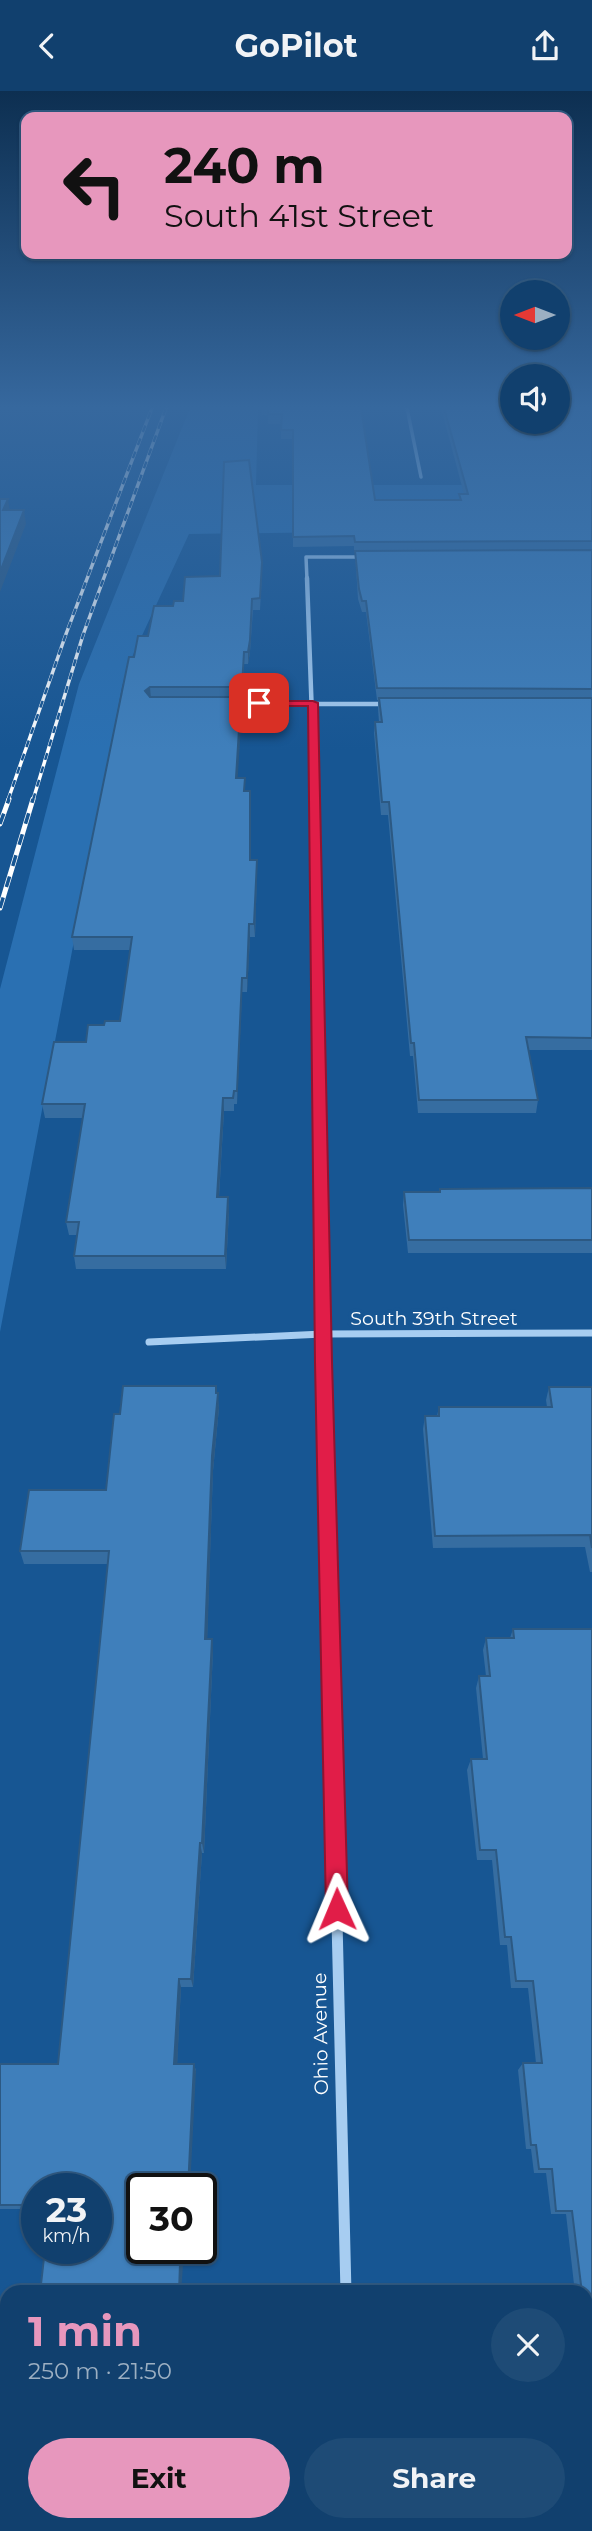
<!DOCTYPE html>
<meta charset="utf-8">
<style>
body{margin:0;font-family:Montserrat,sans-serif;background:#1e4b76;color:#f1f3f6;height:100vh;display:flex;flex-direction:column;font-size:26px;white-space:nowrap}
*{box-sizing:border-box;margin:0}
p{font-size:23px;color:#9cafc2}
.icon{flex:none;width:38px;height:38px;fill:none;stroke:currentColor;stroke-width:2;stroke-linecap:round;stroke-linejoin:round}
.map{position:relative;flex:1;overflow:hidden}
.details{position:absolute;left:0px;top:2194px;width:593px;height:247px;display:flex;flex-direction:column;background:#11406e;border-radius:21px 21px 0 0;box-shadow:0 2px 5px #0004,0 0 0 2px #305981}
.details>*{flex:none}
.banner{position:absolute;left:21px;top:21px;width:551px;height:147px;border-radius:14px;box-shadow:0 2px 5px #0004,0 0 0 2px #305981;background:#e797bd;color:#111;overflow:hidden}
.needle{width:46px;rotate:270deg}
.fabs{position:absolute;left:500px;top:189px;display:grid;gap:14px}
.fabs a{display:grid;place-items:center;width:70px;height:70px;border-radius:50%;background:#11406e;box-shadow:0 2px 5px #0004,0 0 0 2px #305981;font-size:35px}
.speed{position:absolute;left:21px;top:2082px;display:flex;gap:14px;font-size:35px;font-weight:700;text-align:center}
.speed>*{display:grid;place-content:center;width:91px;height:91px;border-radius:50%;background:#11406e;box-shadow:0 2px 5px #0004,0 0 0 2px #305981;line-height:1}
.speed small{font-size:18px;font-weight:400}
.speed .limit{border:4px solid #111;border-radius:10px;background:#fff;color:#111}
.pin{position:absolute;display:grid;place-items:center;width:60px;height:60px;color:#fff;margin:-30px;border-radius:14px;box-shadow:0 4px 10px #0006}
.me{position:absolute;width:77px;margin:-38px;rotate:359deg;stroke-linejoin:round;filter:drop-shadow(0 0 5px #0008)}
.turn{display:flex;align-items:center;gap:24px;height:147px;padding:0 28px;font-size:32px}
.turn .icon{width:91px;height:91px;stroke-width:2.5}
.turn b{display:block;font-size:49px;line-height:60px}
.round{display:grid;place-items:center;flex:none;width:74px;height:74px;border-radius:37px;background:#1e4b76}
.head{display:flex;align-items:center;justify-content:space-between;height:119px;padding:0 28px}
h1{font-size:42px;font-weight:700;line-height:52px;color:#e797bd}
.button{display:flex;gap:14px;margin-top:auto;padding:14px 28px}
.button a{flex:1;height:80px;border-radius:42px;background:#e797bd;color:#111;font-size:28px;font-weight:700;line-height:80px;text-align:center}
.button a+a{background:#1e4b76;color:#f1f3f6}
header{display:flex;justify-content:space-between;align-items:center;height:91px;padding:0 28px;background:#11406e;font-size:32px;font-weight:700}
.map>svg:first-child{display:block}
</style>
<header><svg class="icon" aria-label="back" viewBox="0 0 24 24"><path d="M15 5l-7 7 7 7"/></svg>GoPilot<svg class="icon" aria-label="share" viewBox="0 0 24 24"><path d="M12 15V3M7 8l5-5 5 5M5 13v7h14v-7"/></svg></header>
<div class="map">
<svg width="592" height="2440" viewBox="0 0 592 2440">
<rect width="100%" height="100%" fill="#175693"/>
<path fill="#2a70b2" d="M190,317H258L256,394H554L339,441L189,443L127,577L122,596L0,1241V898L79,593Z"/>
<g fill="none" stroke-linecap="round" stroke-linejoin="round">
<path stroke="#a7cdf1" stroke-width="3.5" d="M407,317L421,386
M307,489L306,466H364"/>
<path stroke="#a7cdf1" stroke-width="4.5" d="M307,487L315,709
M232,613H385"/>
<path stroke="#a7cdf1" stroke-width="5" d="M315,708L319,993"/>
<path stroke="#a7cdf1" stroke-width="7" d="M319,992L326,1360
M149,1251L323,1243L592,1242"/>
<path stroke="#a7cdf1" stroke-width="9" d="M326,1358L337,1832"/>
<path stroke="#a7cdf1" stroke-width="11" d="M337,1830L346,2202
M351,2434V2440"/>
<g stroke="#fff" stroke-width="3.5">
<path id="rail-far1" d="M8,709L66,543L152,317
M33,709L83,544L166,317"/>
</g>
<g stroke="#fff" stroke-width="5">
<path id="rail" d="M0,733L9,708
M0,817L33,708"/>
</g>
<use href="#rail-far1" stroke="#175693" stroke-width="2.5" stroke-dasharray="7" stroke-linecap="butt"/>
<use href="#rail" stroke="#175693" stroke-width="3.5" stroke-dasharray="11" stroke-linecap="butt"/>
</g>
<path fill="#366da1" d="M262,317H361L375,409H459V403H464L441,317H592V959H529L538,1009L536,1022H418L413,965H410L388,724H381L374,642L375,631H379L378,618V609H377L366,521H362L358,508L355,461H354V455L293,456V348H281V333H268V324H262Z
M262,483L260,519H253L250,561L248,573H244L242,608H241L237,687L245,700L251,769L257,782L255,846H250L247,901H242L237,1013H234V1020H224L219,1106H228L229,1120L226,1178H76L74,1165L77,1144H69L66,1131L83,1027H45L42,1013L86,951L104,934L120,930L130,859H74L72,846L134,566L148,545L173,515L183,510Z
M592,1097V1162H408L403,1114L404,1101H439L440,1098Z
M216,1295L219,1317L213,1380L207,1548L213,1560L204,1762H202L193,1896H181L177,1973H194L196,1980L142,2158H188L187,2175H183L96,2158L37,2098V2118H0V1973H58L108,1473H24L20,1460L106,1399L120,1323Z
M549,1296H592V1481H590L585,1456L433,1457L423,1338L425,1325H437L439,1316H547L546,1309Z
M513,1538H592V2440H566V2434H586V2202H575L566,2123H551L546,2082H534L531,2058H526L518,1979L523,1972H536L528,1897H511L507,1854H500L492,1769H477L467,1679L471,1668H483L476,1597L479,1585H486L483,1559L486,1547H510Z"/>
<path fill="#2c5983" d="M8,408L10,421L3,419Z
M24,419L26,433L0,501V481Z
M252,508L250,561L248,573V561Z
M244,561V573L242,608V596Z
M150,596L151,608L145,600Z
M241,606L242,618L237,699L236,687Z
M257,769V782L255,846L254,833Z
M249,833L250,846L247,901V887Z
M242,887V901L237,1013V1000Z
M223,1007L224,1020L218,1120L217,1106Z
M228,1106L229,1120L226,1178L225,1165Z
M216,1295L217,1310L218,1302L219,1317L213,1380L207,1560L205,1548L212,1365Z
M212,1548L213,1560L204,1762L202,1752Z
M200,1752L202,1762L193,1896L191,1888Z
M179,1888L181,1896L177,1980L174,1973Z
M194,1973L196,1980L190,2098H188Z
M185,2158H188L187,2175L184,2173Z
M180,2173L183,2175L181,2202H179Z
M131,2434H135V2440H131Z"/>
<path fill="#3f7fbb" stroke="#2c5983" stroke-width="2" d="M268,317H361L375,409H461L459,403H468L444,317H513V331H558V317H592V450L355,451L354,445L293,446V339H281L282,323H268Z
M249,369L262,471L260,507L252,508L250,549L248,561H244L242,596H150L145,600L150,606H241L236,687H245L244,700H250V769H257L254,833H249L247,887H242L237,1000H234L233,1007H223L217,1106H228L225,1165H74L79,1131H66L85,1013H42L54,951H86L88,934H104L105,930H120L132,846H72L129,566H134L138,545H148L154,515H173L174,510H183L185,486L220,485L224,371Z
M0,408H8L3,419H24L0,481Z
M592,459V598L377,597L366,510H362L359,498L355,460Z
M379,607H592V947L526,946L538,1009H419L414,952H411L389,711H382L375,631H382Z
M592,1097V1149H409L404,1101H440V1098Z
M123,1295H216V1302H218L212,1365L205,1548H212L202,1752H200L191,1888H179L174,1973H194L188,2098H142V2158H185L184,2173H180L179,2202H40L45,2158H96V2098H37V2114H0V1973H58L109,1460H20L29,1399H106L114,1323H120Z
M549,1296H592V1457L590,1444L435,1445L425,1325H439V1316H552Z
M513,1538H592V2440H573L572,2434H586V2202H582L572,2120H556L552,2078H539L536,2054H531L523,1972H542L533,1890H516L511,1846H505L496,1759H480L471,1668H487L479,1585H490L486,1547H514Z
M0,2214H7V2434H131V2440H0Z"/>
<linearGradient id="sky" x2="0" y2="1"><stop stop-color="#0d2f51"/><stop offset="0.48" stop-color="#36689e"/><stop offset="1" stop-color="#36689e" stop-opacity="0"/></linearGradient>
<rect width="592" height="659" fill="url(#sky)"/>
<path fill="#e11d48" stroke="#92132f" stroke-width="2" d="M255,610H313L318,612L332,1271L348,1818L345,1826L337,1829L329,1826L326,1818L315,1271L308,615H255Z"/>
<g text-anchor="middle" stroke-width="7" stroke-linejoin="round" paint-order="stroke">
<g font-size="19" fill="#fff" stroke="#175693">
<text x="434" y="1234">South 39th Street</text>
<text transform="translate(320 1943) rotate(-91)" y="7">Ohio Avenue</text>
</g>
</g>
</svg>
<div class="fabs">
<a><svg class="needle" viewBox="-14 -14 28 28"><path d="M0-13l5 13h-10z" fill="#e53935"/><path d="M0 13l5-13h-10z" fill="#9cafc2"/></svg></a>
<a><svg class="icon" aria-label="sound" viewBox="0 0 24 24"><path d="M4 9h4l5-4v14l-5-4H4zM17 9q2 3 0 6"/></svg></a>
</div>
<div class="speed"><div>23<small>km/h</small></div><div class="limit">30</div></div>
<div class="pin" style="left:259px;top:612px;background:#d93025"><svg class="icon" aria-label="arrive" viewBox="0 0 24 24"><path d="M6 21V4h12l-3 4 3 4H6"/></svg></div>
<svg class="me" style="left:337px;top:1818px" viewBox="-20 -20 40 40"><path d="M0-17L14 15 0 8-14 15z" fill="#e11d48" stroke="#fff" stroke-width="4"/></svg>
<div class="banner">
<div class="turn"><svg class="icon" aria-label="left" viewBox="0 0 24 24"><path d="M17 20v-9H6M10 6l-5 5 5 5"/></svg><div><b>240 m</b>South 41st Street</div></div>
</div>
<section class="details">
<div class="head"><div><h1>1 min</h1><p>250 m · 21:50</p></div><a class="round"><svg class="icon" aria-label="close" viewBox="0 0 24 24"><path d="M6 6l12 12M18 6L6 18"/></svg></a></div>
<div class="button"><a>Exit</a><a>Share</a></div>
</section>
</div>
